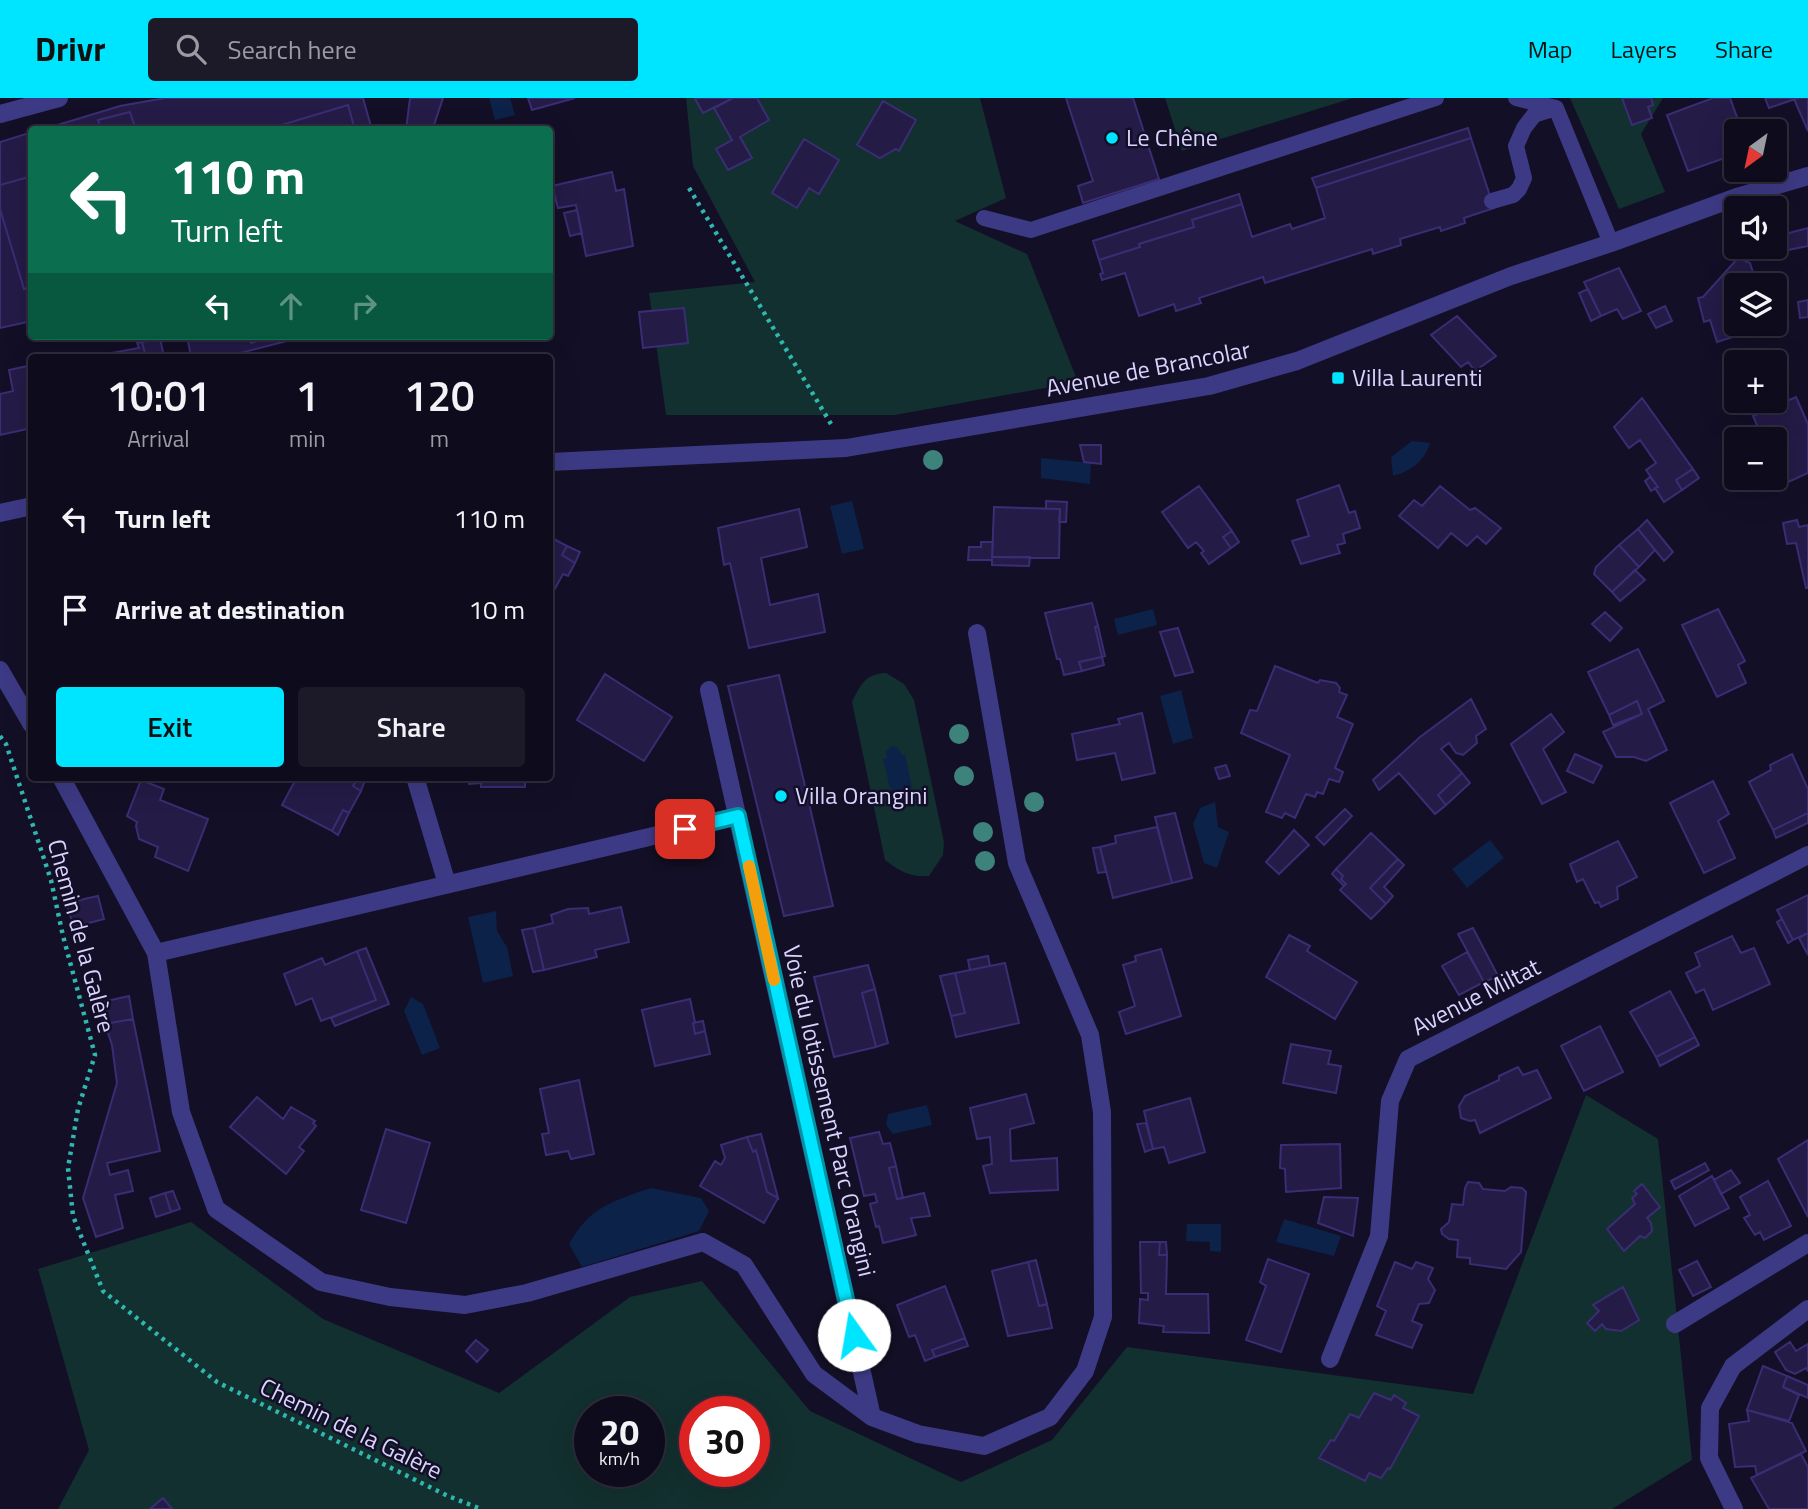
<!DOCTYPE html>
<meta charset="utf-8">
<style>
body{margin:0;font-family:"Titillium Web",sans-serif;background:#1c1929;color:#f1f3f6;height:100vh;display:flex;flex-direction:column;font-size:26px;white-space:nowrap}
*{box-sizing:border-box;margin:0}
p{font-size:23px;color:#9b9ba3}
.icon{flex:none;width:38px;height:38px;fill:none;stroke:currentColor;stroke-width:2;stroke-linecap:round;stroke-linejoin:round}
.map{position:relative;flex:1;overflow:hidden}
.sheet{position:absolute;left:28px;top:256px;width:525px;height:427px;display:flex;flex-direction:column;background:#0e0b1c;border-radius:7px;box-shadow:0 7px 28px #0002,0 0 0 2px #2e2b3b}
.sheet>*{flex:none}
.banner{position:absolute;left:28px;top:28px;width:525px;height:214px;border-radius:7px;box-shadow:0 7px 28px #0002,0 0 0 2px #2e2b3b;background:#0b6e4f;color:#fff;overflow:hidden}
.needle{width:46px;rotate:213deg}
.controls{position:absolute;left:1724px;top:21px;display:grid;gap:14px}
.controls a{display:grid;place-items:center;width:63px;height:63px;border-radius:7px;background:#0e0b1c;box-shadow:0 7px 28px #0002,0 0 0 2px #2e2b3b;font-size:35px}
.speed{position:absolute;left:574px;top:1298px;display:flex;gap:14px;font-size:35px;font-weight:700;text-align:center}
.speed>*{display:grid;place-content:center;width:91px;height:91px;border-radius:50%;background:#0e0b1c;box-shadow:0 7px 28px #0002,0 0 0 2px #2e2b3b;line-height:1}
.speed small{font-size:18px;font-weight:400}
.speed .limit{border:10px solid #d22;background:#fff;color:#111}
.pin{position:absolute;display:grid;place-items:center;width:60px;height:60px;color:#fff;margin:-30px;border-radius:14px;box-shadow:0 4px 10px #0006}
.me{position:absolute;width:77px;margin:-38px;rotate:347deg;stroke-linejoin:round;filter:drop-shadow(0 0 5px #0008)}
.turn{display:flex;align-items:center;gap:24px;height:147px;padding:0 28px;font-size:32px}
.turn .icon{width:91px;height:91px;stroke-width:2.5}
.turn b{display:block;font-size:49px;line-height:60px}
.lanes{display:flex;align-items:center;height:66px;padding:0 28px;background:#0003;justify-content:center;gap:35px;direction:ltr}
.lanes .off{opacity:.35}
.eta{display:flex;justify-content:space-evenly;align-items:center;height:119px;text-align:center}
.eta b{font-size:42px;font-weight:600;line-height:49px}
.button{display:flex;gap:14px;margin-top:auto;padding:14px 28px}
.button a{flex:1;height:80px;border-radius:7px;background:#00e5ff;color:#111;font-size:28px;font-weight:600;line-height:80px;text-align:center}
.button a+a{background:#1c1929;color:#f1f3f6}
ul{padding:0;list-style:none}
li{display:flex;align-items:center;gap:21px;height:91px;padding:0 28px}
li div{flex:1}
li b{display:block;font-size:26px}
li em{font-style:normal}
header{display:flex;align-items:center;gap:42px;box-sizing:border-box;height:98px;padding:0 35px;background:#00e5ff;color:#111}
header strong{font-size:33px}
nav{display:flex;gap:38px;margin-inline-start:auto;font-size:24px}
.search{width:490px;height:63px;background:#1c1929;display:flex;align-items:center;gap:18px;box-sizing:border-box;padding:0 24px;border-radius:7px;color:#9b9ba3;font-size:26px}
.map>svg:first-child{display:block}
</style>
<header>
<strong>Drivr</strong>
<div class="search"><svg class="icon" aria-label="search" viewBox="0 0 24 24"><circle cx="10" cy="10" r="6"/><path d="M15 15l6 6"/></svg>Search here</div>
<nav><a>Map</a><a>Layers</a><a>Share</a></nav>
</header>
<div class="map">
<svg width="1808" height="1411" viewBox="0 0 1808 1411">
<rect width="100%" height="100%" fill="#130f26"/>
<path fill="#12302f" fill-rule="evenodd" d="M686,0H980L1006,100L955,123L1027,156L1078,284L895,317H666L649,195L755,184L693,68Z
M1165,0H1353L1182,53Z
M1570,0H1663L1641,36L1665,94L1619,111Z
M886,575L904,586L914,602L944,744L943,757L929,778C911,779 900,774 885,762L852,604C861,586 865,576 886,575Z
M1586,997L1658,1041L1692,1362L1612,1411H58L89,1352L38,1171L191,1124L323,1221L499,1295L630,1199L702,1183L810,1313L961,1384L1052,1342L1127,1249L1473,1296ZM590,1314H649V1374H590ZM695,1314H754V1374H695Z"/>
<path fill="#0c2248" d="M489,0H510L515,17L495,22Z
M1412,343L1430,345C1424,364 1411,373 1393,378L1391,359Z
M1041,360L1091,365L1090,386L1041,380Z
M852,403L864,451L842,456L830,408Z
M1153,511L1157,527L1118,537L1114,521Z
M1181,592L1193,640L1173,646L1160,598Z
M892,648L898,650L902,657L905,656L912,690L908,691L907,702L902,703L896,699L894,693L891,694L883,661L887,660L886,653Z
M1215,704L1218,729L1229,734L1217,770L1204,765L1193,726L1200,710Z
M1490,742L1504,760L1467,790L1452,771Z
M496,813L497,833L507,849L513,878L483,885L468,819Z
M411,899L423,906L440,950L422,957L404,913Z
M927,1007L932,1027L893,1036L886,1027L888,1016Z
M651,1090L701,1100L709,1113L699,1133L582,1169L569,1146C589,1109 613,1103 651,1090Z
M1284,1121L1341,1138L1334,1158L1276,1144Z
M1187,1126H1221V1154L1210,1153V1144L1186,1143Z"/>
<path fill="#241b47" stroke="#3b2d73" stroke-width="2" d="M165,0H363L372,32H41L120,8Z
M410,0H443L434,27L406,32Z
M528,0H575L532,12Z
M698,0H733L703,15L695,1Z
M733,0H757L769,22L740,39L752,60L728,72L716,51L732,42L714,10Z
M1066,0H1133L1159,81L1083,105L1078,88L1093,83Z
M1622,0H1651L1653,7L1648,9L1652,20L1632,27Z
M1713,0H1730L1742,33H1736V56L1688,73L1667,17Z
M1765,0H1798L1769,10Z
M1798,0H1808V33L1794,1Z
M883,3L916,22L899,53L896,51L880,60L857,47Z
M348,7L355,32H268V31Z
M130,14L136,32H101L98,22Z
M1468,30L1471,40L1316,90L1312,80Z
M32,34V223L0,230V44Z
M1471,40L1494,110L1464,120L1465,125L1441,133L1440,129L1400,141L1401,147L1373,156L1372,151L1265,185L1263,179L1199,200L1201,205L1176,213L1174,206L1139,218L1125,175L1102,182L1100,176L1103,175L1099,162L1140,149L1139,146L1194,129L1192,122L1242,106L1252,139L1290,126L1292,131L1325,120L1316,90Z
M804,41L839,62L819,96L809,90L797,110L772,95Z
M612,74L616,93L624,91L633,148L586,158L576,107L558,110L552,88Z
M32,78V189L24,191L0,111V87Z
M1239,96L1242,106L1192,122L1194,129L1139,146L1140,149L1099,162L1093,143Z
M577,112L582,135L570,138L564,115Z
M1808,130V148L1788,152L1785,136Z
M1738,160L1750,165L1757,187H1736V226H1766L1764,229L1717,244L1710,222L1704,224L1698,200L1703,199Z
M1619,170L1641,213L1623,221L1617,211L1601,218L1584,184Z
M1588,191L1601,218L1591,223L1579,195Z
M1808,202V219L1800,220L1798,204Z
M1665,208L1672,223L1656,230L1648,216Z
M684,210L688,245L643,250L639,214Z
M1457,218L1496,258L1475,273L1468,264L1461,269L1431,237Z
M187,238H306L225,259H191Z
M249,238H273L251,245Z
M160,240L164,259H146L142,244Z
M142,244L146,259H90L139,250L137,245Z
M32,267V330L0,337V296L13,293L9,272Z
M1796,299L1808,326V375L1773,391L1768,380H1774V341H1763L1753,318Z
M1642,300L1693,371L1676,382L1682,392L1664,404L1655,390L1658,389L1646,372L1656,365L1640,342L1629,350L1614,329Z
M1080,347H1101V366L1084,364Z
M1693,371L1699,380L1682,392L1676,382Z
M1650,379L1658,389L1651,393L1645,383Z
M1339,387L1349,415L1355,413L1360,430L1343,436L1345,445L1337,447L1340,455L1301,466L1292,443L1309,438L1297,402Z
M1199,388L1232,433L1223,439L1231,450L1209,466L1201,455L1204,453L1196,444L1188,450L1162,414Z
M1440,388L1470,412L1475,410L1501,430L1486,446L1477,438L1467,448L1451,435L1438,450L1399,418L1414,402L1422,408Z
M1046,403L1067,404L1066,424H1059L1060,411H1046Z
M994,409L1060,411L1059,460L992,459Z
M799,411L807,449L761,460L770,507L818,496L825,534L749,550L730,465L724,467L718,430Z
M1647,422L1673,454L1664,463L1638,431Z
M1797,422L1799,429L1808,427V490H1806L1796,445L1787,446L1783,425Z
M1638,431L1655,452L1639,469L1619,447Z
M1232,433L1239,444L1231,450L1223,439Z
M550,439L567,448L562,457L575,465L568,478L563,476L551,498Z
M981,444H993L992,462H968L969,449H981Z
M1619,447L1639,469L1612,494L1594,476L1596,469Z
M567,448L580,454L575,465L562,457Z
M992,459H1030L1029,468L992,467Z
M1635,472L1645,482L1620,503L1612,494Z
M1092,505L1098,528L1095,529L1102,559L1079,564L1082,573L1064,577L1060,561H1057L1045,515Z
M1718,511L1745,563L1738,567L1746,585L1717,599L1682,527Z
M1605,514L1622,530L1610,543L1592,526Z
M1098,528L1105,558L1102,559L1095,529Z
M1178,530L1193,574L1175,578L1160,534Z
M1638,551L1664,603L1648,611L1667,652L1646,663L1634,659H1616L1603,634L1642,616L1637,603L1609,617L1588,574Z
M1102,559L1104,567L1082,573L1079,564Z
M1275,568L1318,585L1320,582L1336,585L1340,590L1339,594L1347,597L1337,619L1353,626L1335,670L1343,674L1339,684L1329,681L1323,696L1317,694L1315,699L1306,696L1295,720L1285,715L1282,720L1266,714L1290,657L1241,635L1250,612L1257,613Z
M605,576L672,619L644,663L577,622Z
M779,577L833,808L784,818L728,588Z
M1471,601L1486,631L1476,638L1477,645L1463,657L1456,655L1449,645L1441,651L1462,675L1438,697L1446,707L1435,716L1399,675L1379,692L1373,682L1420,639Z
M1637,603L1642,616L1613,627L1609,617Z
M1142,615L1155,675L1122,682L1115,655L1077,662L1072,636L1120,626L1118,621Z
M1551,616L1564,634L1543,651L1566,694L1542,706L1511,646Z
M1575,656L1602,668L1593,685L1567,673Z
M1792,656L1808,691V715L1773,732L1749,684L1771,672L1770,667Z
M1226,667L1230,678L1219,681L1215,670Z
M1462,675L1470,685L1446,707L1438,697Z
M297,679H358L353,688L361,693L349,715L343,712L332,733L282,707Z
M358,679L365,682L361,693L353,688Z
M469,679H481V685L469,686Z
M481,679H525V689H481Z
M141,682L164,691L160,702L208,721L188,773L155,759L158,749L139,741L136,728L137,724L127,718Z
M1713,683L1729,716L1718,723L1735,760L1704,775L1670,705Z
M1345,711L1352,718L1324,747L1316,739Z
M343,712L349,715L338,737L332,733Z
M1175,715L1192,780L1172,785L1155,719Z
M1808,715V725L1776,740L1773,732Z
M1157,729L1172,785L1113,800L1100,749L1116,745L1115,738Z
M1294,732L1309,747L1279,776L1266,764Z
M1371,735L1398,761L1370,790L1386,806L1371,821L1340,792L1346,786L1341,781L1343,778L1336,771Z
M1618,743L1637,779L1617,789L1618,801L1601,809L1599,804L1595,805L1583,781L1577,784L1570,766Z
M1100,749L1106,774L1098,775L1093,750Z
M1398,761L1404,767L1384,789L1393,798L1386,806L1370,790Z
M1336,771L1343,778L1341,781L1346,786L1344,788L1332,776Z
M1808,797V835L1793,842L1777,812Z
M98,798L104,821L74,829L66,805Z
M621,809L629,844L595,852L597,859L544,872L534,830L553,825L551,817L568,811L588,810L589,816Z
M1782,821L1793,842L1788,845L1777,824Z
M534,830L544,872L533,874L522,832Z
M1473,830L1498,878L1484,884L1458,836Z
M1808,835V857L1799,840Z
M1289,837L1310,848L1307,853L1357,884L1335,921L1266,879Z
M1732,838L1741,855L1754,850L1770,886L1713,912L1704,891L1696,895L1686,875L1700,868L1695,855Z
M366,850L389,906L335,928L331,920L376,902L357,853Z
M1161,851L1181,918L1126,936L1119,914L1135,908L1123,867L1136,863L1135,858Z
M357,853L376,902L321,923L312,900L296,907L284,876L322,860L325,867Z
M1467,854L1484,884L1459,897L1442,868Z
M988,858L990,868L970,872L968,862Z
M1005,865L1019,925L956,939L951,918L965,915L955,875Z
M868,867L875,891L862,895L876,949L834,959L814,879Z
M955,875L965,915L951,918L940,878Z
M875,891L888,945L876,949L862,895Z
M1670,893L1695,939L1656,959L1630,914Z
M129,898L133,921L105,926L98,905Z
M690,901L695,924L693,925L695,936L705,933L710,956L655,968L642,912Z
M133,921L160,1053L107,1065L110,1077L128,1072L133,1093L115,1097L123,1130L96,1139L83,1100L117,985L112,947L105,926Z
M703,923L705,933L695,936L693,925Z
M1600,928L1623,974L1584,993L1561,948Z
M1695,939L1699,947L1660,968L1656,959Z
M1291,946L1331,953L1328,966L1341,968L1336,995L1283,985Z
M1518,969L1523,977L1537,972L1551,1000L1480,1035L1475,1022L1470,1023L1461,1020L1459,1008L1465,998L1499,982V978Z
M579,982L594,1056L571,1061L568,1053L546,1057L542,1036L549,1035L540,991Z
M1026,996L1034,1025L1010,1031L1011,1063L1057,1060L1058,1092L990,1095L983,1068L992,1066L990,1039L977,1041L970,1010Z
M257,999L283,1021L291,1009L315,1023L313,1025L316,1028L299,1049L304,1053L286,1076L230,1029Z
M1190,1000L1205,1054L1169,1065L1164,1049L1153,1051L1144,1013Z
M1146,1025L1153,1051L1145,1054L1137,1026Z
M386,1031L430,1045L406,1125L361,1112Z
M879,1034L883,1046L890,1045L896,1068L889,1070L897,1101L924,1095L930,1118L911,1120L916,1137L883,1145L879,1128L876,1129L870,1106L877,1104L875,1096L864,1098L850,1040Z
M761,1036L778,1100L767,1094L756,1052L753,1054L747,1039Z
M747,1039L753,1054L756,1052L767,1094L778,1100L764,1125L700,1088L715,1063L721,1067L725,1060L721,1047Z
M1808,1042V1119L1778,1061Z
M1340,1046L1341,1090L1286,1094L1285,1071L1280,1070L1281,1047Z
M1705,1065L1709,1072L1675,1091L1671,1083Z
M896,1068L903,1100L897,1101L889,1070Z
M1731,1072L1740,1085L1721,1096L1714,1082Z
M1712,1078L1729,1110L1695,1128L1679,1098Z
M1768,1083L1791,1128L1764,1142L1760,1134L1755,1137L1744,1120L1750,1117L1740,1099Z
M1468,1084L1479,1085L1483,1091L1505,1093L1511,1089L1522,1090L1526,1094L1521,1154L1506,1171L1470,1166V1160L1457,1159L1458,1142L1449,1141L1442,1136L1441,1131L1449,1124L1452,1106L1463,1107L1465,1090Z
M1642,1086L1660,1109L1647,1120L1651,1125L1652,1133L1645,1140L1640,1138L1624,1153L1607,1131L1635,1106L1632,1100L1637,1096L1634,1093Z
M173,1093L180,1111L171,1114L165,1095Z
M165,1095L171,1114L156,1119L150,1100Z
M1324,1099L1358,1100L1353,1138L1318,1125Z
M1140,1144H1160L1159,1157H1167L1166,1196H1208L1209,1235L1163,1234L1164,1228L1139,1225L1140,1201L1148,1202V1195H1141Z
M1160,1144H1166L1167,1157H1159Z
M1268,1161L1309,1176L1281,1254L1246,1242L1266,1188L1260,1184Z
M1036,1162L1047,1206L1039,1208L1028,1164Z
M1697,1163L1711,1189L1693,1198L1679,1172Z
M1028,1164L1039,1208L1047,1206L1052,1230L1008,1238L992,1173Z
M1395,1164L1412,1171L1416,1164L1433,1170L1428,1181L1435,1192L1429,1205L1419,1206L1412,1223L1422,1227L1412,1250L1376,1237L1386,1213L1377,1208Z
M945,1188L965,1240L932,1252L935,1259L925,1263L915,1237L909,1239L897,1207Z
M1623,1189L1639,1222L1621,1233L1606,1231L1602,1226L1595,1233L1587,1225L1599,1213L1593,1207Z
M965,1240L968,1248L935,1259L932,1252Z
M476,1242L488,1252L477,1264L466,1253Z
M1790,1244L1796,1253L1808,1246V1273L1806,1270L1795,1276L1786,1272L1775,1254Z
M1763,1268L1787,1278L1783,1289L1799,1297L1789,1323L1747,1312Z
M1787,1278L1808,1287V1300L1783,1289Z
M1374,1295L1391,1302L1394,1297L1406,1305L1403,1310L1419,1318L1390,1371L1388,1370L1381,1380L1369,1375L1365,1383L1319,1360L1331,1342L1334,1343L1350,1316L1359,1320Z
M1747,1312L1792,1325L1806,1353L1757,1377L1755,1368L1735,1369L1729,1326L1749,1323Z
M1801,1356L1808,1369V1411H1769L1751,1380Z
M163,1400L172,1411H150Z"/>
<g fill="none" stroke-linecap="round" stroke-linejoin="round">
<path stroke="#2fb8b0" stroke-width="4.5" stroke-dasharray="3.5 5" stroke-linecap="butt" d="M689,90L831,326
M0,638L6,646L51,782L63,838L95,957L78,1011L68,1070L73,1118L103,1193L217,1284L448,1398L481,1411"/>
<path stroke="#3d3a85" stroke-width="16" d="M1516,0L1556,10L1611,145
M1492,103L1513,97L1519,91L1524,80L1516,48L1524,30L1534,17L1556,10
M984,120L1031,132L1436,0"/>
<path stroke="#3d3a85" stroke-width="18" d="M0,16L59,0
M0,572L32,627
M709,592L872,1319
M61,679L156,855L181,1014L216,1111L321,1184L390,1199L465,1207L527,1195L703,1144L744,1167L814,1276L872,1319L918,1336L984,1348L1050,1319L1085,1273L1103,1219L1102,1014L1090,937L1017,765L977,535
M415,679L447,786
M156,855L738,718
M1675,1226L1808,1145
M1330,1261L1379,1138L1390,1003L1408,961L1808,757
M1734,1411L1709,1360L1710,1310L1733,1268L1808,1211"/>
<path stroke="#3d3a85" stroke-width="18" d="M550,364L846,350L1209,288L1297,263L1511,178L1611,145L1737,99L1808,78
M0,415L32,408"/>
</g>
<g fill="#3d827b">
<circle cx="933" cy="362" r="10"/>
<circle cx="959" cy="636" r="10"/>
<circle cx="964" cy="678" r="10"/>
<circle cx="1034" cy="704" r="10"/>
<circle cx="983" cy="734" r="10"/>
<circle cx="985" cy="763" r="10"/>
</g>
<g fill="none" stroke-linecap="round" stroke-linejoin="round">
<g stroke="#0095a6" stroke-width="18">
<path id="route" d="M685,731L738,718L854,1237"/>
</g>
<use href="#route" stroke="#00e5ff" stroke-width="12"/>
<path stroke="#f59e0b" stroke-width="12" d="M749,768L774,882"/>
</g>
<g fill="#00e5ff" stroke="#130f26" stroke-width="2.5">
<circle cx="1112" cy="40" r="7"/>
<rect x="1331" y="273" width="14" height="14" rx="3.5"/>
<circle cx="781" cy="698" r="7"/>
</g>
<g text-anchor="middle" stroke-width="5" stroke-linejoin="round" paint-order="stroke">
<g font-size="24" fill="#d9d4ff" stroke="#130f26" text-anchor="start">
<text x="1126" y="48">Le Chêne</text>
<text x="1352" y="288">Villa Laurenti</text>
<text x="795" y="706">Villa Orangini</text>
</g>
<g font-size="24" fill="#d9d4ff" stroke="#130f26">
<text transform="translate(1148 271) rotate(-11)" y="8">Avenue de Brancolar</text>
<text transform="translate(81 838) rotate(75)" y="8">Chemin de la Galère</text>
<text transform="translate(1476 899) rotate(-27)" y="8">Avenue Miltat</text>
<text transform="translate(829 1013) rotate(77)" y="8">Voie du lotissement Parc Orangini</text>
<text transform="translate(351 1331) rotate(26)" y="8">Chemin de la Galère</text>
</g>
</g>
</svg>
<div class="controls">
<a><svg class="needle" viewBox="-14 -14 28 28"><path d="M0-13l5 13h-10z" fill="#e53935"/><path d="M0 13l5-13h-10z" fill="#9b9ba3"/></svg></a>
<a><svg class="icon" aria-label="sound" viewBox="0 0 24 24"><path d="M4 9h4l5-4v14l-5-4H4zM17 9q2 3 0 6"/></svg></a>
<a><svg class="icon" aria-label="layers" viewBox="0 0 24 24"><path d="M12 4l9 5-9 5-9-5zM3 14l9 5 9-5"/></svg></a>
<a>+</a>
<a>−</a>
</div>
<div class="speed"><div>20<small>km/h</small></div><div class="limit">30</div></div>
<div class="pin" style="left:685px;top:731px;background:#d93025"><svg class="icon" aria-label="arrive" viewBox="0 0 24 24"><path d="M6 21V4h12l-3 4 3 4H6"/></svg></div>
<svg class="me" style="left:854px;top:1237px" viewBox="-20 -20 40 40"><circle r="19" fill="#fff"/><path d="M0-13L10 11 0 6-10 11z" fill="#00e5ff"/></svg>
<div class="banner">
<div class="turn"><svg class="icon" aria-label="left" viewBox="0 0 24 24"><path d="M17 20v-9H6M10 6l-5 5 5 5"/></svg><div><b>110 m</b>Turn left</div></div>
<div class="lanes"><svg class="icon" aria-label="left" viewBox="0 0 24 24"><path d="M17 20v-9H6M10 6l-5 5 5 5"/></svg><svg class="icon off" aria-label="ahead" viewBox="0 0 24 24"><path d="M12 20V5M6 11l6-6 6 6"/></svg><svg class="icon off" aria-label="right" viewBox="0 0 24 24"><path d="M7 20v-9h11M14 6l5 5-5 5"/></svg></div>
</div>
<section class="sheet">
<div class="eta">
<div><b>10:01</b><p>Arrival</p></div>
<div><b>1</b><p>min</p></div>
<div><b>120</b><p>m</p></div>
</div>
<ul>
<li><svg class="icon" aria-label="left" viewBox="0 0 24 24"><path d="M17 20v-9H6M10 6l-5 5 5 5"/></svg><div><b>Turn left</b></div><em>110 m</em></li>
<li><svg class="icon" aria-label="arrive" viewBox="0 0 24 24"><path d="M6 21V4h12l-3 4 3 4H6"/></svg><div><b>Arrive at destination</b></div><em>10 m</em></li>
</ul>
<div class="button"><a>Exit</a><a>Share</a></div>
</section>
</div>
